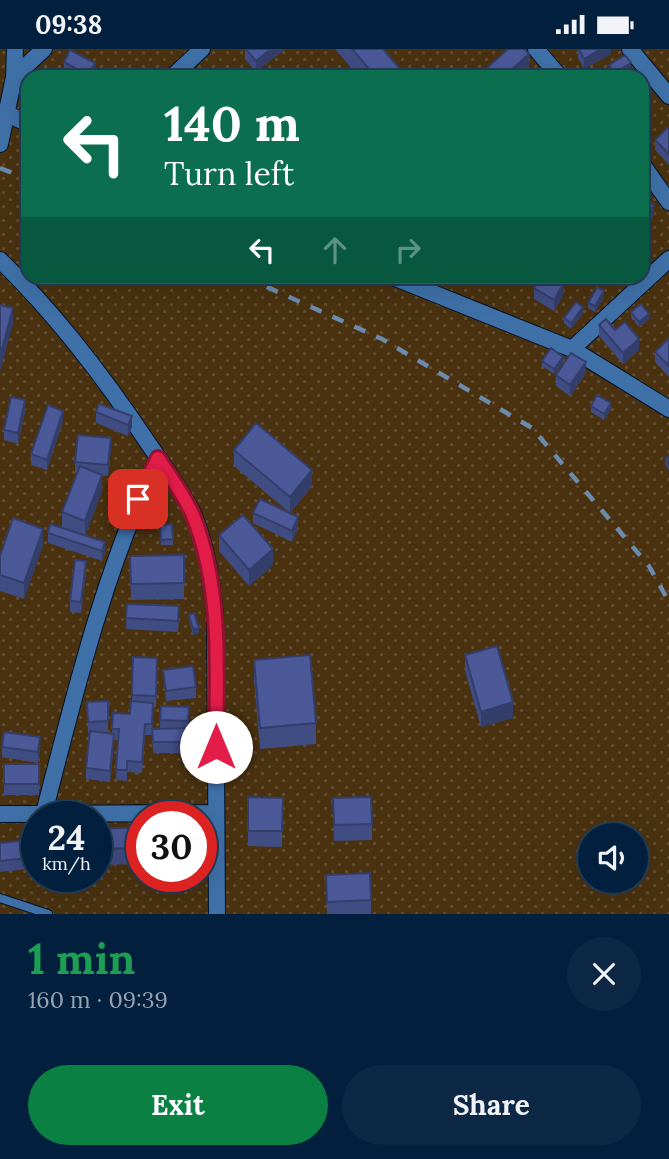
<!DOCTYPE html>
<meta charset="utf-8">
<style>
body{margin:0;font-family:Lora,serif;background:#0c2845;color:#f1f3f6;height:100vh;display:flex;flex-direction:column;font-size:26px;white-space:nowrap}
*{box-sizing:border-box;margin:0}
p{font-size:23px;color:#96a3b0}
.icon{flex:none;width:38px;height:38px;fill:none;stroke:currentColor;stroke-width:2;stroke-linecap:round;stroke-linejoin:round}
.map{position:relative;height:865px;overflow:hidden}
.details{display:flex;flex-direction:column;background:#02203e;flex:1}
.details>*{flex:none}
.guide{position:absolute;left:21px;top:21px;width:628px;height:214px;border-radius:21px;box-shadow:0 7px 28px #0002,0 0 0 2px #233e58;background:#0b6e4f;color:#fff;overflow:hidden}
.controls{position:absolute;left:578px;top:774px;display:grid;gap:14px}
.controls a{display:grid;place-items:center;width:70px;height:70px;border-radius:50%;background:#02203e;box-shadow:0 7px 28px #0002,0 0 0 2px #233e58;font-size:35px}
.speed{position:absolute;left:21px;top:752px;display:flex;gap:14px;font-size:35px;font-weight:700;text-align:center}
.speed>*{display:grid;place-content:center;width:91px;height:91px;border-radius:50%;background:#02203e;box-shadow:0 7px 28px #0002,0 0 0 2px #233e58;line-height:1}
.speed small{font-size:18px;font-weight:400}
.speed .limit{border:10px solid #d22;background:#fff;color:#111}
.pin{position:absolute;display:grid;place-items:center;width:60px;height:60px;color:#fff;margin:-30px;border-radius:14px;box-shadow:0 4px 10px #0006}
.me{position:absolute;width:77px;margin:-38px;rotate:0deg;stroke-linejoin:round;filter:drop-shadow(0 0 5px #0008)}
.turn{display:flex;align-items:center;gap:24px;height:147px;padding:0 28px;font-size:32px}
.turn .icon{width:91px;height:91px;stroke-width:2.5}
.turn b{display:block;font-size:49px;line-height:60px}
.lanes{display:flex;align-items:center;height:66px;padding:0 28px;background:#0003;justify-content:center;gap:35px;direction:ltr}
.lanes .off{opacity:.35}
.round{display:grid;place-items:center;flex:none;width:74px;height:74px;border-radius:37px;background:#0c2845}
.headline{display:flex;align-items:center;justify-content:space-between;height:119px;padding:0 28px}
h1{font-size:42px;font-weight:800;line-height:52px;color:#1e9e55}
.primary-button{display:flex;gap:14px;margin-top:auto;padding:14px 28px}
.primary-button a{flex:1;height:80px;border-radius:42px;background:#0b8043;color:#fff;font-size:28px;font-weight:800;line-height:80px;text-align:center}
.primary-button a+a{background:#0c2845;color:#f1f3f6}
.status{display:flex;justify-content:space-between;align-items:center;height:49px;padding:0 35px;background:#02203e;direction:ltr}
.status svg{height:19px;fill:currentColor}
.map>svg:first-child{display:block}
</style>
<div class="status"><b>09:38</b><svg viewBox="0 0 49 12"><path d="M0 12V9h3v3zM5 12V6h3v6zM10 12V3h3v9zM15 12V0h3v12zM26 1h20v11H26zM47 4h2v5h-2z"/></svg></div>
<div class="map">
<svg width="669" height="865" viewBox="0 0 669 865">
<defs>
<pattern id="grass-dots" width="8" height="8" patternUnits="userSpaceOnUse" patternTransform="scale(1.75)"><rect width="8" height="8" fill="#4a3210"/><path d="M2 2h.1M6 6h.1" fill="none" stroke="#624f33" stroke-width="1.8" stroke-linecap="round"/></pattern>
</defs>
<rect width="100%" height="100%" fill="#032b52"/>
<path fill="url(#grass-dots)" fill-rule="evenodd" d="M0,0H669V865H0ZM28,28H642V228H28ZM37,768H96V828H37ZM142,768H201V828H142ZM590,786H635V831H590Z"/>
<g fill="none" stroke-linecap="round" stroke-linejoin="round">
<g stroke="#00132d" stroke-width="10">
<path id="service" d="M0,849L48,865"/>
</g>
<g stroke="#00132d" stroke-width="18">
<path id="minor" d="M536,0L560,28
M630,0L669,47
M14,28L44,0
M172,28L202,0
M8,65L28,75
M0,95L14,28L15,0
M642,115L669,153
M0,211C57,266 104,328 148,394C163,416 183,443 194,467C207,498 212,534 215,567L217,865
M393,228L572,300L669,360
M572,300L669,210
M44,764C75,644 104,521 158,409
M0,765L216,764"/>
</g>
<use href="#service" stroke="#3f71a8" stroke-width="8"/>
<use href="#minor" stroke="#3f71a8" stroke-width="16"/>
<path stroke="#6c8caf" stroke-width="4.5" stroke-dasharray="12 12" stroke-linecap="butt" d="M0,119L28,130
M245,228L382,290L532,379L649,517L669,553"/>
</g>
<path fill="#404d83" d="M245,0H285L256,23L245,10Z
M335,0H383L407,28H359Z
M578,0H611V5L584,20L578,9Z
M64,13L95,24L93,28H73L64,23Z
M609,16L631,20L618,28H613L609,21Z
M669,80V116L655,101V91Z
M572,228H586L577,234Z
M534,239L564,245L554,262L534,250Z
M604,248L595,263L588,259V254Z
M631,263L649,270L639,278L631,268Z
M583,264L571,280L564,274V269Z
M599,276L615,281L639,301L623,315L599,287Z
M669,289V328L655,313V303Z
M542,312L563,313L554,325L542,317Z
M586,324L570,347L556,337V326Z
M99,355L132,378L128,387L96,374V363Z
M591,357L611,360L604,371L591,363Z
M25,362L18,395L4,391V381Z
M63,372L47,421L31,416V405Z
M111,400L108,427H102V442L85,486L105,504L102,512L48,494V484L62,479V463L77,424H75V413Z
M234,401L312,437L290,464L234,417Z
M669,407V421L665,415V410Z
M253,464L298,479L292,493L253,474Z
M172,475L173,496H161L160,476Z
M219,486L273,516L249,537L219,502Z
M43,496L24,550L0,542V507Z
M184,506V550L131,551L130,507Z
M86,523L81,564L70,563V552Z
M127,555L179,568L178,583L126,580Z
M189,566L199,584L193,586L189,571Z
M465,606L513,669L481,678L465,622Z
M133,608L157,609L156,658H153L152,686H145L142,724L127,723V732L116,731L118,691L114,690L110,733L86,730V719L90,684H88L87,653L108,652V683H99L112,685L113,664L130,665L132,652Z
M254,611L316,674V695L260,700L254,631Z
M163,621L196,638V649L166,652Z
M161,657L189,658V679H190V704H153L152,680L160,679Z
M2,698L40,699L38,714L2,708Z
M4,715H39V746H4Z
M248,748L283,749L282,798L248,797Z
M333,749L372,775V791L334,792Z
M142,778V815L96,816V780Z
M37,790V819L0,823V794Z
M326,826L371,851V865H327Z"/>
<path fill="#343e6a" d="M271,0H285L256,23V12Z
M601,0H611V5L584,20V10Z
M529,5V21L521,28H503Z
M95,14V24L93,28H88V26Z
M631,14V20L618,28H615V24Z
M651,42V53L642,60V49Z
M654,157V167L642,178V167Z
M577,228H586L577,234Z
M564,234V245L554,262V251Z
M604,242V248L595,263V257Z
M583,258V264L571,280V274Z
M13,259V275L0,323V307Z
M649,265V270L639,278V273Z
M639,290V301L623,315V304Z
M563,308V313L554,325V320Z
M586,313V324L570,347V336Z
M25,351V362L18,395V384Z
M611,354V360L604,371V365Z
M63,362V372L47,421V411Z
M132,367V378L128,387V376Z
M111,389V400L108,427V416Z
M312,421V437L290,464V448Z
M102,426V442L85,488V472Z
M298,468V479L292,493V482Z
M43,480V496L24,550V534Z
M105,493V504L102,512V502Z
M273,500V516L249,537V521Z
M86,512V523L81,564V553Z
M199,579V584L193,586V580Z
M513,653V669L481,678V663Z
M114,685V696L110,733V722Z
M40,688V699L38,714V703Z"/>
<path fill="#4b5998" stroke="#343e6a" stroke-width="2" d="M246,0H271L256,12Z
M352,0H383L407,28H376Z
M508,0H524L529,5L503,28H477Z
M579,0H601L584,10Z
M70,1L95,14L88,26L64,13Z
M625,6L631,14L615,24L609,16Z
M603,20L611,28H595Z
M644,34L651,42L642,49V36Z
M667,79L669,80V105L655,91Z
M646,147L654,157L642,167V150Z
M541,228H553L564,234L554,251L534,239Z
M597,238L604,242L595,257L588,254Z
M576,253L583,258L571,274L564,269Z
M641,255L649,265L639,273L631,263Z
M0,256L13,259L0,307Z
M606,270L615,281L625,273L639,290L623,304L599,276Z
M669,289V317L655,303Z
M551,299L563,308L554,320L542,312Z
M571,304L586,313L570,336L556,326Z
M597,346L611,354L604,365L591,357Z
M11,348L25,351L18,384L4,381Z
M99,355L132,367L128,376L96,363Z
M48,356L63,362L47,411L31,405Z
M256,374L312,421L290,448L234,401Z
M78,386L111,389L108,416L75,413Z
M669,407V416L665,410Z
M80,417L102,426L85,472L62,463Z
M260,450L298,468L292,482L253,464Z
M243,466L273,500L249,521L219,486Z
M13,469L43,480L24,534L0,526V507Z
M50,475L105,493L102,502L48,484Z
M172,475L173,490L161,491L160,476Z
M184,506V534L131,535L130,507Z
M75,511L86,512L81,553L70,552Z
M127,555L179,557L178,572L126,569Z
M194,564L199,579L193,580L189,566Z
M497,597L513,653L481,663L465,606Z
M310,606L316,674L260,679L254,611Z
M133,608L157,609L156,647L132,646Z
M193,617L196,638L166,642L163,621Z
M108,652V672L88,673L87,653Z
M131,652L153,654L152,675H145L142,713L127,712V721H116L119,680H112L113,664L130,665Z
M161,657L189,658L188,672L160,671Z
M190,679V693H153L152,680Z
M90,682L114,685L110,722L86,719Z
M4,683L40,688L38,703L2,698Z
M4,715H39V735H4Z
M248,748L283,749L282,782H248Z
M371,748L372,775L334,776L333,749Z
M142,778V799L96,800V780Z
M37,790V808L0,812V794Z
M370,824L371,851L327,853L326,826Z"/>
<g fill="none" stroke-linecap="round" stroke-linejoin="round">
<g stroke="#92132f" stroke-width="18">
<path id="route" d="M138,450L158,409C170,428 186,448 194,469C222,541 217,622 216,698"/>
</g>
<use href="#route" stroke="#e11d48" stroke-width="12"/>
</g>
</svg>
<div class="controls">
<a><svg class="icon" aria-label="sound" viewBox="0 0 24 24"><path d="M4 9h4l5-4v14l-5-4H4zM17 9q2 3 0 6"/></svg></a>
</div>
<div class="speed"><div>24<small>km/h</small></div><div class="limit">30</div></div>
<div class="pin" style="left:138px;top:450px;background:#d93025"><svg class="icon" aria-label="arrive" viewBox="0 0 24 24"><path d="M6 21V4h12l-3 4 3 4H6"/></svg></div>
<svg class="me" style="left:216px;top:698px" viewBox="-20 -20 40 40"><circle r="19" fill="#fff"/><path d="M0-13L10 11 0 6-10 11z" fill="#e11d48"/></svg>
<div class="guide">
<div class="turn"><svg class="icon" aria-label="left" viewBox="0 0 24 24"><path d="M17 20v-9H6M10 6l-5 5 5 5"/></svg><div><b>140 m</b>Turn left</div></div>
<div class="lanes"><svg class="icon" aria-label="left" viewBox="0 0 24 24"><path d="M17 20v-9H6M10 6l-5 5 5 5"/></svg><svg class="icon off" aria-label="ahead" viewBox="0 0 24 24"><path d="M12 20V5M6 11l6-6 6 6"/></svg><svg class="icon off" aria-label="right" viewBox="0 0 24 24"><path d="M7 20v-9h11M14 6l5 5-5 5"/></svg></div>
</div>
</div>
<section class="details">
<div class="headline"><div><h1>1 min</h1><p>160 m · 09:39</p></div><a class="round"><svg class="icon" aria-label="close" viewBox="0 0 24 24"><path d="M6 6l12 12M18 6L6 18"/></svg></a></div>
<div class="primary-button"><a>Exit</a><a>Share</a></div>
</section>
